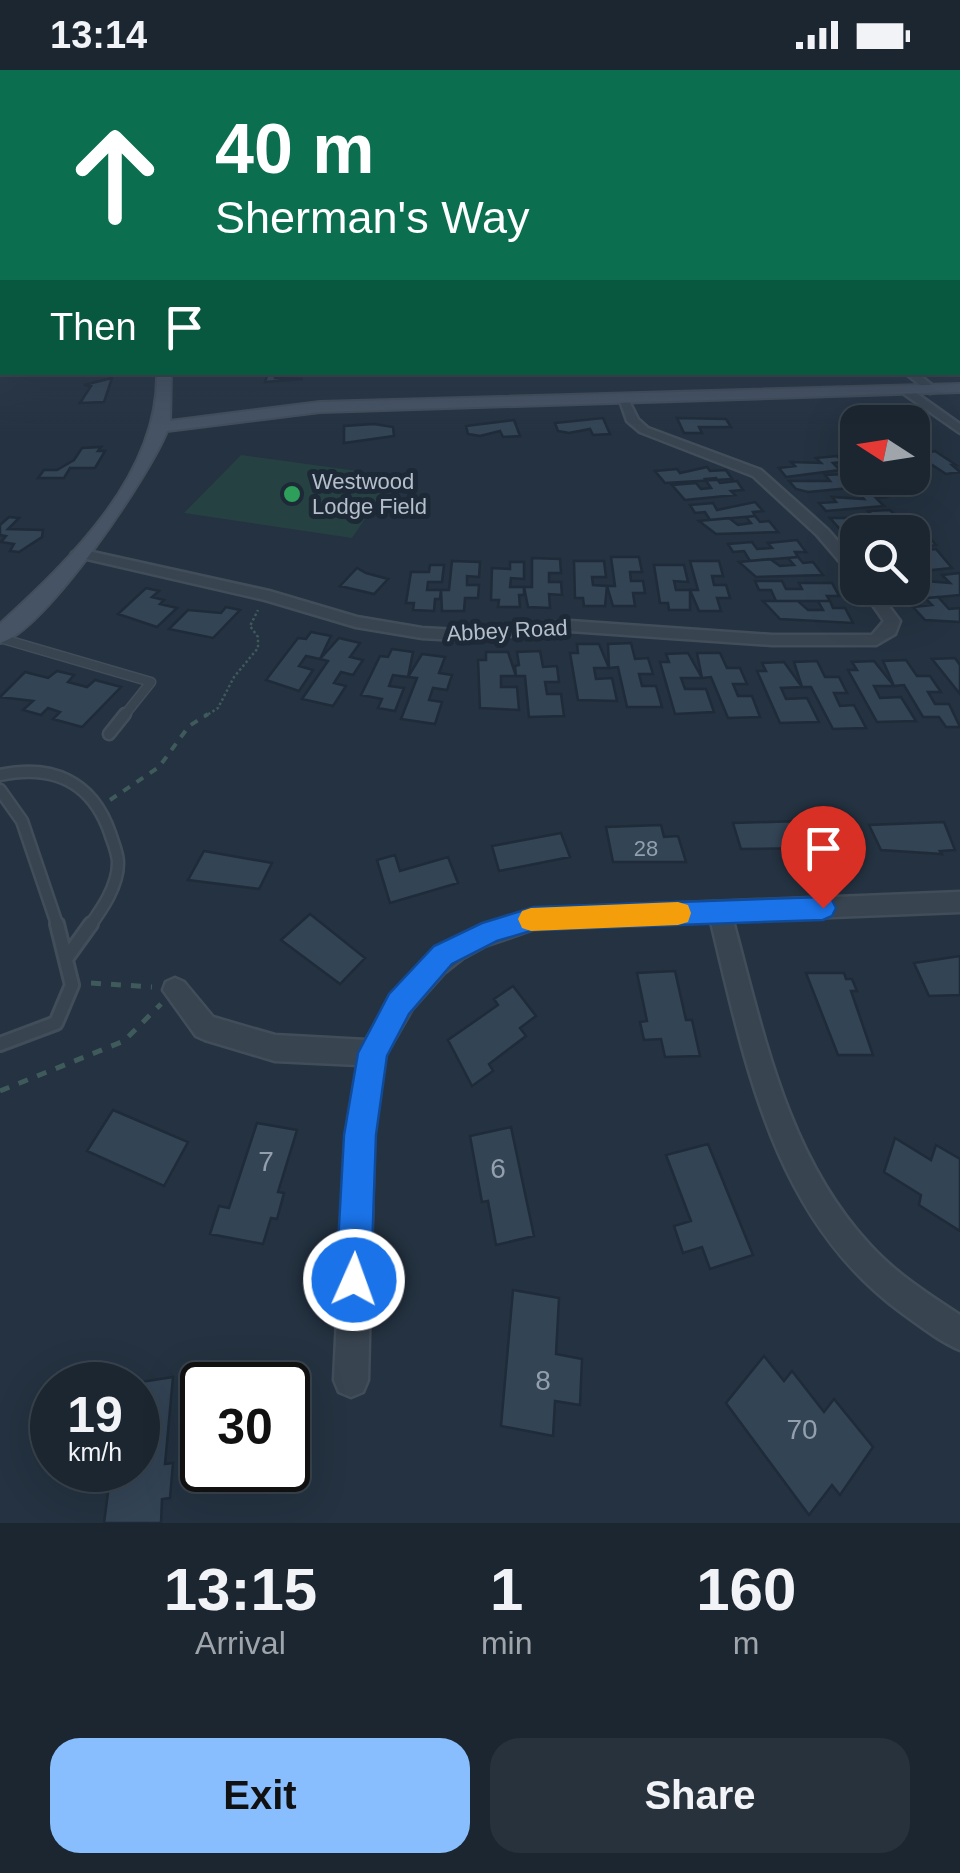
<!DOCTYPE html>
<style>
body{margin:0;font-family:Arial,sans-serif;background:#28323d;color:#f1f3f6;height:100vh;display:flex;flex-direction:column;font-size:38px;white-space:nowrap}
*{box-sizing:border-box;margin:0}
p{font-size:32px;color:#a0a5ab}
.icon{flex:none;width:55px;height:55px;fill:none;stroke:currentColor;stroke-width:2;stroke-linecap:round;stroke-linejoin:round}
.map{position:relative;height:1453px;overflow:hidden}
.sheet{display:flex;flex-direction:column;background:#1b2631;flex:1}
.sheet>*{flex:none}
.guide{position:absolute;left:0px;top:0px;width:960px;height:305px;box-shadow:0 10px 40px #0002,0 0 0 2px #39434d;background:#0b6e4f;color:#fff;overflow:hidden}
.needle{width:65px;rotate:282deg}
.buttons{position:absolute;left:840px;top:335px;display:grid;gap:20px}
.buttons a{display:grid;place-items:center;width:90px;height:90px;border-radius:20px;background:#1b2631;box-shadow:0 10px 40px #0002,0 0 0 2px #39434d;font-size:50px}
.speed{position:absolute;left:30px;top:1292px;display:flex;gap:20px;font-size:50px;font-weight:700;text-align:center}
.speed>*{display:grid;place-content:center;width:130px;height:130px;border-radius:50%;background:#1b2631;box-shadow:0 10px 40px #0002,0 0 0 2px #39434d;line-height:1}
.speed small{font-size:25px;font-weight:400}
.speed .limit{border:5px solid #111;border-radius:15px;background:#fff;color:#111}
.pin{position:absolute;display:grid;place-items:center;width:85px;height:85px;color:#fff;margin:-102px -42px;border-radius:50% 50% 50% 0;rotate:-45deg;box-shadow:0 0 10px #0007}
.pin .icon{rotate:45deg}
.me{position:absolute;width:110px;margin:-55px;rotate:2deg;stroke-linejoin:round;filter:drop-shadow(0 0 8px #0008)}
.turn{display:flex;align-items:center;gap:35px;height:210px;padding:0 50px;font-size:45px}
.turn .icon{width:130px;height:130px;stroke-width:2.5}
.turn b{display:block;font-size:70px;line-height:85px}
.then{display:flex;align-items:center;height:95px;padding:0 50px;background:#0003;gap:20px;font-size:38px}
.eta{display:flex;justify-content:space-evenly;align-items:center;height:170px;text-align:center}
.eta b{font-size:60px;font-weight:800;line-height:70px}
.action{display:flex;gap:20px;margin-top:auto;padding:20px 50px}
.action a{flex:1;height:115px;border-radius:30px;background:#88befd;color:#111;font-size:40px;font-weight:800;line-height:115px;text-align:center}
.action a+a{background:#28323d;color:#f1f3f6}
.status{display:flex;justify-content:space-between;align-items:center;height:70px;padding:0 50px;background:#1b2631;direction:ltr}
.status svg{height:28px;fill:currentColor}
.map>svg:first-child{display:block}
</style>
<div class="status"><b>13:14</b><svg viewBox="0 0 49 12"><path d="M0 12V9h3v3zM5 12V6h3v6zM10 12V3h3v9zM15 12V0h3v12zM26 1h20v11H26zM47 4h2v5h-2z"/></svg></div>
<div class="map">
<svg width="960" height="1453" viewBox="0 0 960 1453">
<rect width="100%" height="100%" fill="#243241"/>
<path fill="#264142" d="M241,385L394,406L352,468L184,443Z"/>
<path fill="#345" stroke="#1f2b38" stroke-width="2.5" d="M261,302H275V308L303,309L265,312L267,306Z
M112,308L104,332L80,333L91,316L84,315Z
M603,348L610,364L593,365L590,359L569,363L558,361L555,353Z
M677,348L726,349L731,357H699L702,363H684Z
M514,350L520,366L503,367L500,361L480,366L468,364L466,356Z
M374,354L393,357L394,366L344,373V356Z
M101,377L98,381H105L95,398H70L64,408H38L44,400H57L74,390L82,378Z
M935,381L956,395H952L960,402L946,404L917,385Z
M837,386L842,392L833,393L840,400L786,407L779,398L795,396L791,392L821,393L816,388Z
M707,397L710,401L726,400L732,409L665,413L655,401L677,399L680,403Z
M846,404L852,410L843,411L850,418L808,422L796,419L789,411H830L825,405Z
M716,408L720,413L737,411L743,420L731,421L735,425L685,430L672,415L696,413L701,419L711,418L705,409Z
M879,421L886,427L876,428L884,436L826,441L819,433L836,432L832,427L864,429L858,422Z
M755,432L763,441L753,442L755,446L710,450L705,442L695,443L690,435L713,433L717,440Z
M890,440L897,447H887L896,457L852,460L839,458L830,448H875L868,441Z
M755,446L760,452L769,451L778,462L716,464L699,451L729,448L738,455L751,453L746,447Z
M9,447L19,448L8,459L43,460L42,467L19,482L10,481L14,474L1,472L6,466L0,465V455Z
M922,459L936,475L912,479V462L900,461Z
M797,470L806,482H795L798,487L750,491L744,481L733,482L728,474L752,472L757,479L772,478L768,473Z
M936,479L952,498L912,502V490L918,489L912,482Z
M611,487H639L642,502H630L631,511H643L645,523H633L635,536H613L607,516H615Z
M798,487L803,493L813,492L823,505L756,507L739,492L770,489L780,496L794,495L788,488Z
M532,488L560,489L561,503H549V512H561L562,525L549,524L550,538L528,537L524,517H532Z
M452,491L480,492L479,507L467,506V515H479L478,528H465L464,541H442L441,520H449Z
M574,491H604L606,507H592L593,515L607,516L605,536H584L583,528H575Z
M690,491H719L723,506H712L714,515H726L730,528H717L721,541H699L690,520H698Z
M510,492H524V509L511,508L510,517H524V525H519L520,537H498L499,530H491L492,498L510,499Z
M430,495H444L442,512H428L427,520H441L440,529H435L434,541L413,540L414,533H406L411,502H429Z
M654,495H684L688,512L674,511L676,520H690V540H669L668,533H660Z
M357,498L366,503L388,509L374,524L340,516Z
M960,503V525L908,530L899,519L918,517L912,510L950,513L942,505Z
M755,511H782L786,519H802L799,513H832L839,526H827L830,531H776L771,520H759Z
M146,518L159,521L152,527L164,530L160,534L177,538L157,557L118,544Z
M938,527L949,539L960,538V552L925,550L913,537L932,535L925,528Z
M763,531H798L808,540H823L818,531H830L833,538H845L853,553L780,549Z
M226,537L240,540L213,568L169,559L188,540L221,543Z
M311,562L331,566L320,589L306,586L299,596L313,600L299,621L266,610L298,568L306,569Z
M339,568L360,573L350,587L363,590L353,605L341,602L334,613L346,616L333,636L302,629L328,591L320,589Z
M631,573L635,589L648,588L653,604H639L642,616H656L662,637H627L618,597L609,598L608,574Z
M577,574H599L609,598H594L596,609L612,608L617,631L578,630L570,583H578Z
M392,579L413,582L408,607L393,605L389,616L404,618L395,641L378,638L382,629L361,625L380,586L388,587Z
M540,581L543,597L557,596L559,612H545L547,624H561L564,646L529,647L525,606H516L515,596L519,595L517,582Z
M486,582H508L516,606H501V617H517L519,640L480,638L478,590H486Z
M688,583L702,608H681L685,619H706L714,642L675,644L660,592H669L666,584Z
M697,583H720L727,598H740L747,614H733L738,626H752L760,647L728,648L711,607L702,608Z
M422,584L445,587L439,603L452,605L447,620L433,618L429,630L442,632L435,654L401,649L417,608L408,607Z
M955,588L960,595V624L932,589Z
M906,590L917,606H930L941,622H928L935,634H949L960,657H946L939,647H923L904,615L894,616L883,591Z
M817,591L825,607H839L847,623H834L840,636L854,635L866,658L833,659L811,617H802L794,592Z
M874,591L894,616H874L880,628L901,627L916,651L877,652L848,600H857L852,592Z
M784,592L802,617L781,618L786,629L807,628L819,652L780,653L757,601H766L762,593Z
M57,601L74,605L68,612L87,617L95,610L121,617L82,657L53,649L60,642L48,638L41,645L23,640L33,631L0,627L25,602L48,608Z
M800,751L810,778L741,779L733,753Z
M944,752L955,780L940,781L942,784L881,780L869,755Z
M661,755L664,767L678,766L686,792H613L606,757Z
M561,763L570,787L499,801L492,776Z
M204,781L272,793L259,819L188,810Z
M395,785L400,801L448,787L458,813L390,833L377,790Z
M310,844L365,888L340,914L281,870Z
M960,886V925L929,926L914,893Z
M675,901L686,950H692L700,986L665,987L661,969L644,970L640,952L647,951L637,903Z
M806,903H844L846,909H852L857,921H851L873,985H838Z
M513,916L536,946L520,958L526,966L489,994L493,1001L472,1016L448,970L498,935L494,929Z
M113,1040L188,1072L164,1116L87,1081Z
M257,1053L297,1060L278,1122L284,1123L277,1149L271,1148L263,1174L210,1164L219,1136L229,1138Z
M511,1057L534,1166L496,1175L488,1131L482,1132L470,1066Z
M895,1068L931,1090L936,1075L960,1089V1161L919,1135L921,1125L884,1102Z
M708,1074L753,1185L710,1199L702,1177L683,1183L674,1156L691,1151L666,1085Z
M513,1220L559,1228L556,1284L582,1289L580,1335L555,1331L553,1366L501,1356Z
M764,1286L784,1311L792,1301L824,1342L834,1329L873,1377L840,1425L832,1415L809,1445L726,1333Z
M173,1307L165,1394L173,1393L170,1428L162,1429L161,1453H104L111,1400H138V1315H122Z"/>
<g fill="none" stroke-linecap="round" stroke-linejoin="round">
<g stroke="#424d5a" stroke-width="11">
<path id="lane-far2" d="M0,568L151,612L123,647"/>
</g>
<g stroke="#424d5a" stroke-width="15">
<path id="lane-far1" d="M109,664L125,644
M0,705C52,694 92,711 110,763C113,773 118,783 118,793C118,816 102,839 89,857
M0,720L22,751L58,857"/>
</g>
<g stroke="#424d5a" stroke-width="18">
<path id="lane" d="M68,886L91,854
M0,974L56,953L72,915L57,854"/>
</g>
<g stroke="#424d5a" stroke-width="5">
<path id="street" d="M958,171H960V175H958Z
M0,248H2V254H0Z
M904,302H916L939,321L930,323Z
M904,320H912L960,354V363L904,324Z
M618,325H626L638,349L648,358L761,400L827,459L858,494V508L853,507L817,465L753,406L640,362L627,351Z
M79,479L269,521L357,547L422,558L458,560L570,551L772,565H872L884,551L861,518H875L900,551L895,564L876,575H772L570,561L458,570L422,568L356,557L265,530L74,486L72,483Z
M960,822V842L733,851C764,965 787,1085 869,1174C895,1203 928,1224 960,1245V1280C939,1271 920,1256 902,1243C774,1150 746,996 711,852L534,859L485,876L463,888L444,903L412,939L385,986L374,1065L368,1310L363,1322L351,1327L339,1322L334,1310L346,1065L358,995L275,991L205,970L196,966L163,920L166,912L175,908L184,912L213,947L275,965L366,970C412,889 445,866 534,839Z"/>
</g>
<g stroke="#424d5a" stroke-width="4">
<path id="secondary" d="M157,302H171L170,351L320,332L960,314V322L320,342L167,361C149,406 45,561 0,573V554C70,490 160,404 157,302Z"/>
</g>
<path stroke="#3f5a5a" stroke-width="2.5" stroke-dasharray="2.5 2.5" stroke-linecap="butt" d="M204,647L218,638L234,607L258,578V567L250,556L258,540"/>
<path stroke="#3f5a5a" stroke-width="4" stroke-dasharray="8 8" stroke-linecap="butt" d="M110,730L159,697L189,656L208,644"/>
<path stroke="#3f5a5a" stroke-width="5" stroke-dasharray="10 10" stroke-linecap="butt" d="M91,913L152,917
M0,1021L124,971L161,934"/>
<use href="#lane-far2" stroke="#384450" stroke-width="8"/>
<use href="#lane-far1" stroke="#384450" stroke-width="10"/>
<use href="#lane" stroke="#384450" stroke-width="12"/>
<use href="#street" fill="#384450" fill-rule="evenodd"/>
<use href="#secondary" fill="#465364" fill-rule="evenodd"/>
</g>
<linearGradient id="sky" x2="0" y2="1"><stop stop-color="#141c24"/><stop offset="0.44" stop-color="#3f4f65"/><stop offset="1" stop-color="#3f4f65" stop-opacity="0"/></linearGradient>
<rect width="960" height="363" fill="url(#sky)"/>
<path fill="#1a73e8" stroke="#114b97" stroke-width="2.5" d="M823,827L832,830L836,838L832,846L823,850L534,860L497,871L452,894L409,944L387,986L376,1065L371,1210L366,1222L354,1228L341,1222L336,1210L344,1065L358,983L389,924L434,876L482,853L534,837Z"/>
<path fill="#f59e0b" d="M678,832L688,835L691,843L688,852L678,855L531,861L522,858L518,849L522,841L531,838Z"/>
<circle fill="#2e9e5b" stroke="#1d2936" stroke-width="4" cx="292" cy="424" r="10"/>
<g text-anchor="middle" stroke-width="10" stroke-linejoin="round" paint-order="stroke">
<g font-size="22" fill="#b5bfcb" stroke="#1d2936" text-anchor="start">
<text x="312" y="419">Westwood<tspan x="312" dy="25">Lodge Field</tspan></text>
</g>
<g font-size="22" fill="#b5bfcb" stroke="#1d2936">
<text transform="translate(507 560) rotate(-3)" y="8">Abbey Road</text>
</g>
<g font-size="22" fill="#939fac">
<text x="646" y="786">28</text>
</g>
<g font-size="28" fill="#939fac">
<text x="266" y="1101">7</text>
<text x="498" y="1108">6</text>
<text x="543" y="1320">8</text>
<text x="802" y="1369">70</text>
</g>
</g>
</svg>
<div class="buttons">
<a><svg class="needle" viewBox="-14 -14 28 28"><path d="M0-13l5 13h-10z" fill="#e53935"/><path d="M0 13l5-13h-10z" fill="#a0a5ab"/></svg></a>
<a><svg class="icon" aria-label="search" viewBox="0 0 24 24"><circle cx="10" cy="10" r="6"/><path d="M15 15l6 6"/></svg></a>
</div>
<div class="speed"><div>19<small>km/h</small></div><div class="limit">30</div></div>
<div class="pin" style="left:823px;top:838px;background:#d93025"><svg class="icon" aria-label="arrive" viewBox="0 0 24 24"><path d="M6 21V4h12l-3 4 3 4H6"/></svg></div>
<svg class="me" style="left:354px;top:1210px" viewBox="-20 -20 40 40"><circle r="17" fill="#1a73e8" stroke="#fff" stroke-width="3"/><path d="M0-11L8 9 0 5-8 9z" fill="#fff"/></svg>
<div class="guide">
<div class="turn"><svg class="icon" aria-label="ahead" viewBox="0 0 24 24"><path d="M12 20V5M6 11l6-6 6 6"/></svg><div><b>40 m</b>Sherman's Way</div></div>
<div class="then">Then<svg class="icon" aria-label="arrive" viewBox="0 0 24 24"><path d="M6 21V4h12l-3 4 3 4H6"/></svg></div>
</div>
</div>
<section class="sheet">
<div class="eta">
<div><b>13:15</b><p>Arrival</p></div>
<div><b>1</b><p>min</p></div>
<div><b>160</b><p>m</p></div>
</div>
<div class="action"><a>Exit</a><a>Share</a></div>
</section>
